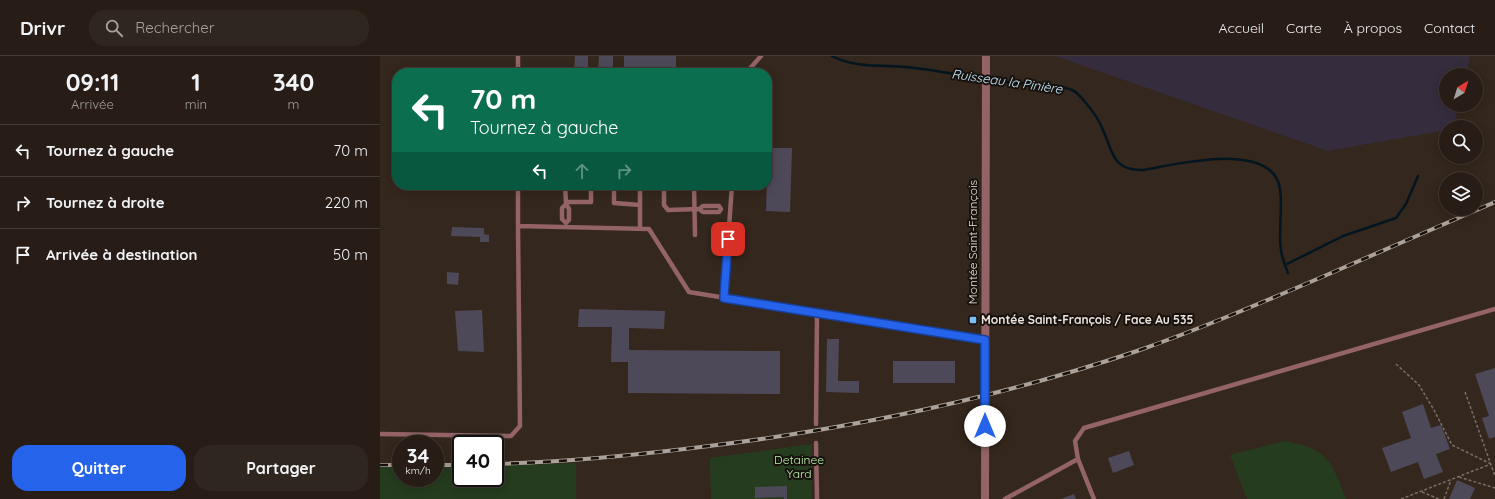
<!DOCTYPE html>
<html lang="fr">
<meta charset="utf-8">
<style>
body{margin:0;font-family:Quicksand,sans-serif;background:#2f261f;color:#f1f3f6;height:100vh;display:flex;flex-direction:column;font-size:15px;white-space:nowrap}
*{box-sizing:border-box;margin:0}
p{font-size:13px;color:#a4a2a1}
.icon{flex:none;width:22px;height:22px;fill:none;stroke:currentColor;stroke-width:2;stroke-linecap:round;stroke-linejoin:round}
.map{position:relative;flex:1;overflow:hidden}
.drawer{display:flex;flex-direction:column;background:#271d16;width:380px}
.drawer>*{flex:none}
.banner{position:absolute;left:12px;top:12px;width:380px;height:122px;border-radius:16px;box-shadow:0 2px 10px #0003,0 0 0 1px #433b35;background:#0b6e4f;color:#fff;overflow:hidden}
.needle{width:26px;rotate:38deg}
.buttons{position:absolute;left:1059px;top:12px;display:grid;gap:8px}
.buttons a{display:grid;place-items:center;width:44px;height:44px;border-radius:50%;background:#271d16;box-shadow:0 2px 10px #0003,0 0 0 1px #433b35;font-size:20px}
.speed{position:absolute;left:12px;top:379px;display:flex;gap:8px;font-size:20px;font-weight:700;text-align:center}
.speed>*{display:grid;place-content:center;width:52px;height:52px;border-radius:50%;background:#271d16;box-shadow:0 2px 10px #0003,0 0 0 1px #433b35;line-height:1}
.speed small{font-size:10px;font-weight:400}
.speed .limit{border:2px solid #111;border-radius:6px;background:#fff;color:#111}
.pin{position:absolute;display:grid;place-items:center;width:34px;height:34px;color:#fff;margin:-17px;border-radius:8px;box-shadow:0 2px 6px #0006}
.me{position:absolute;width:44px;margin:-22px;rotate:0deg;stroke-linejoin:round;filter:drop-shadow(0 0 3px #0008)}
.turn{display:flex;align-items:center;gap:14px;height:84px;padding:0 12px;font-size:18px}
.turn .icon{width:52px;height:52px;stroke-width:2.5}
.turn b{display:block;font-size:28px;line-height:34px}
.lanes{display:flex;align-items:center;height:38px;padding:0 12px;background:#0003;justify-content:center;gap:20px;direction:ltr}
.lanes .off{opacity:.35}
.eta{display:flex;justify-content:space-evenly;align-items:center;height:68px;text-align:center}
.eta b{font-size:24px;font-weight:800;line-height:28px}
.primary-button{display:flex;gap:8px;margin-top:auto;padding:8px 12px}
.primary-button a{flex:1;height:46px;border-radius:16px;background:#2563eb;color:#fff;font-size:16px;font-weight:800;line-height:46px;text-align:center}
.primary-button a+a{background:#2f261f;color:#f1f3f6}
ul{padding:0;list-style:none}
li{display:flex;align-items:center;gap:12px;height:52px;padding:0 12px;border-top:1px solid #433b35}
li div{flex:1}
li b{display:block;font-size:15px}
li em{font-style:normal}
header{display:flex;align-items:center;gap:24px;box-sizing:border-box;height:56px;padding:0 20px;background:#271d16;border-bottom:1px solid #433b35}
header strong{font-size:19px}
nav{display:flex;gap:22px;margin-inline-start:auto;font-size:14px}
.search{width:280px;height:36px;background:#2f261f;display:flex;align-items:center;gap:10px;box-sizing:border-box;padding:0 14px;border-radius:16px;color:#a4a2a1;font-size:15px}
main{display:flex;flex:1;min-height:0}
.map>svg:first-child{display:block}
</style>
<header>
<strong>Drivr</strong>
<div class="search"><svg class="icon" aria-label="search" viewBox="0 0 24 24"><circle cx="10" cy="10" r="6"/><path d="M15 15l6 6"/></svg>Rechercher</div>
<nav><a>Accueil</a><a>Carte</a><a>À propos</a><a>Contact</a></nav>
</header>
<main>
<section class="drawer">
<div class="eta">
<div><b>09:11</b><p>Arrivée</p></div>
<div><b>1</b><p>min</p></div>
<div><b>340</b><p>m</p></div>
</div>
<ul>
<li><svg class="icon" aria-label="left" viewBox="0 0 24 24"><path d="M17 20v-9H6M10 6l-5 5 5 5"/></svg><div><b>Tournez à gauche</b></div><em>70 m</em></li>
<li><svg class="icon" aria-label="right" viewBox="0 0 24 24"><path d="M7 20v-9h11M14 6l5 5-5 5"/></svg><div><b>Tournez à droite</b></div><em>220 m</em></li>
<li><svg class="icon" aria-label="arrive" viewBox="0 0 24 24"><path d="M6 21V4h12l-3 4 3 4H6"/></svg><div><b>Arrivée à destination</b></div><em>50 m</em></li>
</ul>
<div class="primary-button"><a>Quitter</a><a>Partager</a></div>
</section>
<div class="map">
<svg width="1115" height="443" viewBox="0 0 1115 443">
<rect width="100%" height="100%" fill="#34271d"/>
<path fill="#352d3e" d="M675,0H1090L1086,19H1066V49H1079L1073,71H1066V74L948,95Z"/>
<path fill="#253c1e" d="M905,385C948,393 951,404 966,443H867L850,399Z
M432,388V443H407V431H375V442L404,441V443H331L330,402Z
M196,407V443H0V410L21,411V422H55V411H81V422H115V410Z"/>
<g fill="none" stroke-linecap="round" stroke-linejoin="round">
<path stroke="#03161f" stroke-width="2.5" d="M452,0C474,12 502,9 526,11C559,14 592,22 625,26C645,28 674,27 692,34C697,36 701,41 705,46C712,54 719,64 723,74C733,96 732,115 763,114C794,109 893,83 900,133C903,153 898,174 901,194C902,202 905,209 908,217
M905,209L963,180L1016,162L1026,148L1038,120"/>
</g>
<path fill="#4d4959" d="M195,0H208V17H194Z
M219,0H233V17H218Z
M244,0H296V17H244Z
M74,11V17H20V13Z
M388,92H412L410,156L386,155Z
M72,171L104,172V178L109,179V186H100V181L71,180Z
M67,216L79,217L78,229L67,228Z
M199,253L285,255L284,273L249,272V294L400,295V338L248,337V306H231L232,271H198Z
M102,254L104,296L78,295L75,255Z
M447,283H459L458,325H479V337L446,336Z
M513,305H575V327H513Z
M1115,312V381L1109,383L1102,362L1109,360L1095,318Z
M1043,348L1051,372L1061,369L1070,393L1056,398L1063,416L1044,423L1038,406L1011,416L1002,392L1031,382L1022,356Z
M749,395L754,409L733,417L728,402Z
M1077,424L1095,432L1090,443H1069Z
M407,430V443H404V441L375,442V431Z
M694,438L696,443H681Z"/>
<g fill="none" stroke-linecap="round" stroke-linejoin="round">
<path stroke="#7a6e65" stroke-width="1.5" stroke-dasharray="3 2" stroke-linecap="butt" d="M1016,308L1039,329L1054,354L1072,389L1111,408
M1085,336L1115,420
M1079,421L1115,432
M1042,436L1059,443
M1021,443L1111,408
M1064,443L1071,424"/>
<path stroke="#936367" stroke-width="4.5" d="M138,17V0
M366,17L381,0
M138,129V170L269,173L309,236L605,284
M185,129L186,147
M234,129V147L260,149
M260,129V173
M284,129V149L288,154L319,153
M314,129L315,179
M186,146H211V129
M186,148L189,153V164L186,167L182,163V152Z
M323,150H339L341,153L339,156H323L319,153Z
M344,242L352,129
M436,368L437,257
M0,378L131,380L140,370L138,170
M436,387L437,443
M625,443L698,403
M714,443L698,403L695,385L704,372L1115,253"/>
<path stroke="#936367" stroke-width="8" d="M605,443L606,0"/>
<g stroke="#aca299" stroke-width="4">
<path id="rail" d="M115,408C187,406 258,399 329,390C475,372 618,342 757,295C820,273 881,247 942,221C1000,196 1057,171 1115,146
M0,409H21
M55,409H81"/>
</g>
<use href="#rail" stroke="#17110d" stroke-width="2.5" stroke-dasharray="8" stroke-linecap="butt"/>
</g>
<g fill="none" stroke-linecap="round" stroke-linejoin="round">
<g stroke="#184099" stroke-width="10">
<path id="route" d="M348,183L344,242L605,284V370"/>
</g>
<use href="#route" stroke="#2563eb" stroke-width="7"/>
</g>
<rect fill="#7cbef9" stroke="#17110d" stroke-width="1.5" x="589" y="260" width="8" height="8" rx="2"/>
<g text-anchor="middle" stroke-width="4" stroke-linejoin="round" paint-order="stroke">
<g font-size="12" fill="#ece3dc" stroke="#17110d">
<text transform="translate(593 186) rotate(-90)" y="4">Montée Saint-François</text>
</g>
<g font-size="12" font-weight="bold" fill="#ece3dc" stroke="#17110d" text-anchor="start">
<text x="601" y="268">Montée Saint-François / Face Au 535</text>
</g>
<g font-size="12" fill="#baf2ab" stroke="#17110d">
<text x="419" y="408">Detainee<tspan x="419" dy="14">Yard</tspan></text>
</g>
<g font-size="13" font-style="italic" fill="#c6e9fa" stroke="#17110d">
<text transform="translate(627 25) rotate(8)" y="5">Ruisseau la Pinière</text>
</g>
</g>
</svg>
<div class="buttons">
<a><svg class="needle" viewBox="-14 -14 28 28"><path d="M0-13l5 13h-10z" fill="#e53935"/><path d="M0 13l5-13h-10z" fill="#a4a2a1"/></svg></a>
<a><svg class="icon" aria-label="search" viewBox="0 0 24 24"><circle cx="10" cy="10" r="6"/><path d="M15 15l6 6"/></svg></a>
<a><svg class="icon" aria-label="layers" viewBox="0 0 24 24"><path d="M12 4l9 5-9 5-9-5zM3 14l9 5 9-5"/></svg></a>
</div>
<div class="speed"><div>34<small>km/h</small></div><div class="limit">40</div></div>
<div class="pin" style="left:348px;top:183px;background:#d93025"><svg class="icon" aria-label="arrive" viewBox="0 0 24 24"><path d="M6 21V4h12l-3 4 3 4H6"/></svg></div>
<svg class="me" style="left:605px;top:370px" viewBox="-20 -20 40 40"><circle r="19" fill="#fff"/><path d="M0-13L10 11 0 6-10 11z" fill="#2563eb"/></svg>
<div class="banner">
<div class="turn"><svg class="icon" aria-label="left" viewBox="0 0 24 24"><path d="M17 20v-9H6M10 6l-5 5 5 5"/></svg><div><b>70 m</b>Tournez à gauche</div></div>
<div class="lanes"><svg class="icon" aria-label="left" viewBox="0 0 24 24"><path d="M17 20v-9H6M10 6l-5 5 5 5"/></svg><svg class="icon off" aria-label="ahead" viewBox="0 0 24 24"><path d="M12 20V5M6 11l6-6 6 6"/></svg><svg class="icon off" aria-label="right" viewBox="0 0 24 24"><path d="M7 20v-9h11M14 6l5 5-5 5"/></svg></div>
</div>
</div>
</main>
